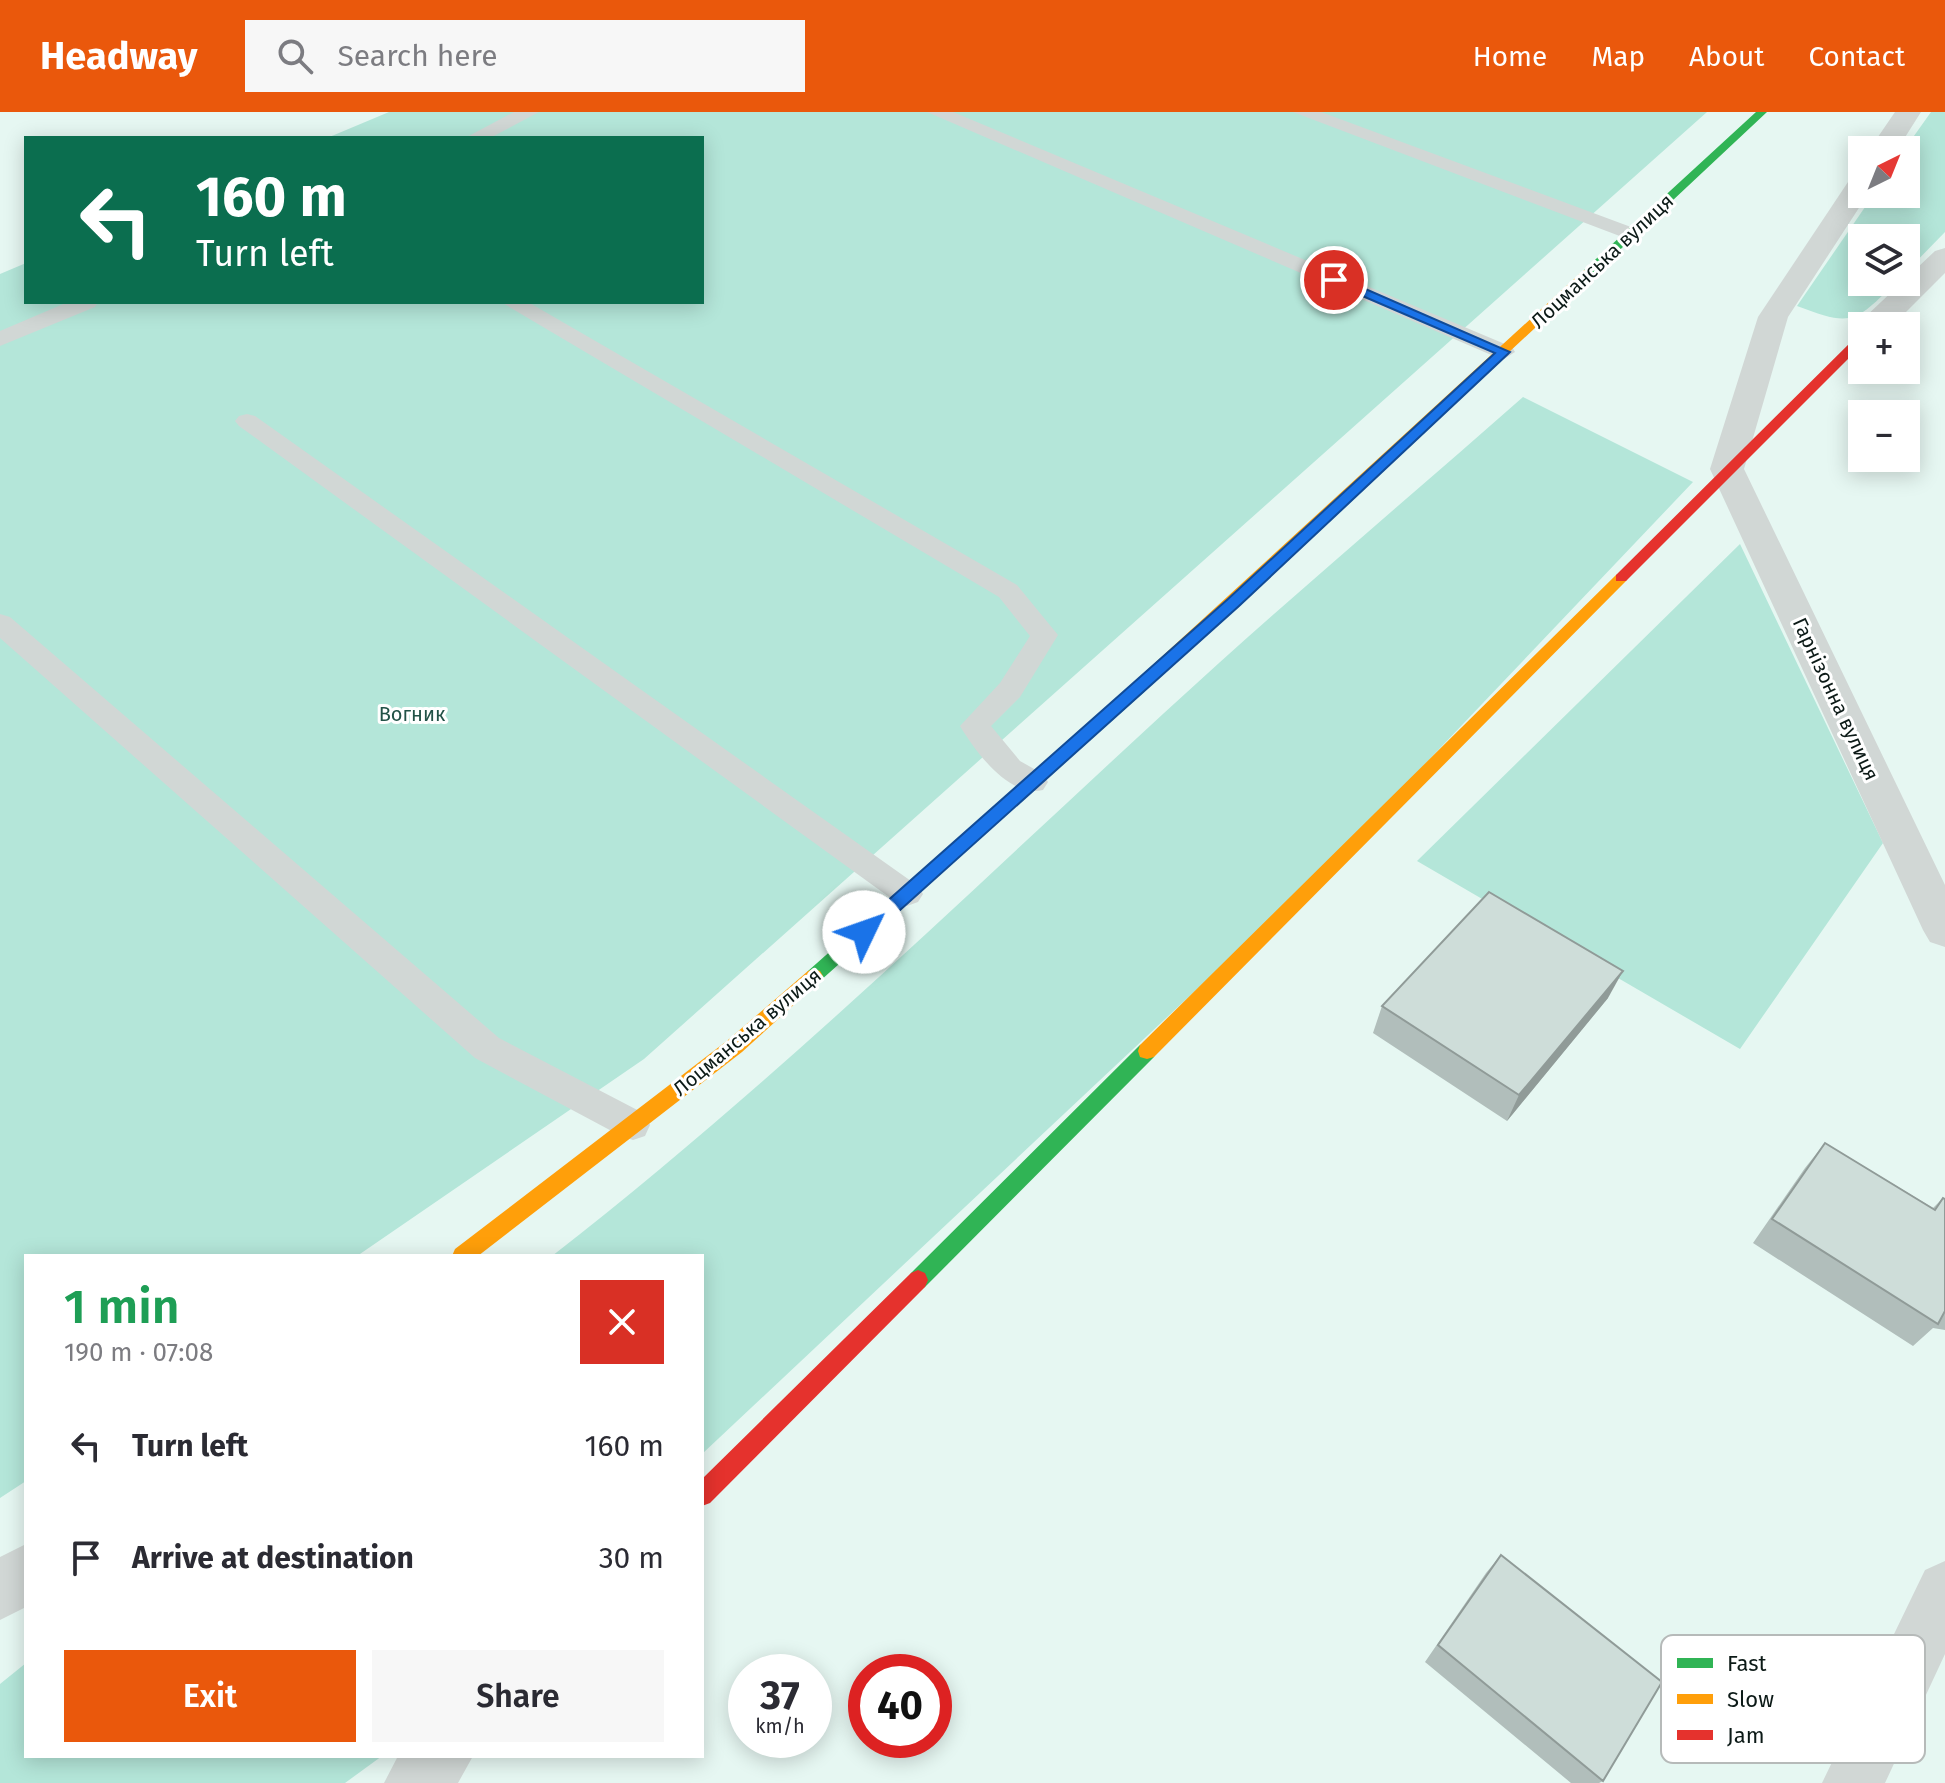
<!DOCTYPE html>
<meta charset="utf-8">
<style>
body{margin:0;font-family:"Fira Sans",sans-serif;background:#f7f7f7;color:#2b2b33;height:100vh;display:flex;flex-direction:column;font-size:30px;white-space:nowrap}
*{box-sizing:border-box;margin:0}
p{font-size:26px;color:#7c7c81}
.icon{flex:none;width:44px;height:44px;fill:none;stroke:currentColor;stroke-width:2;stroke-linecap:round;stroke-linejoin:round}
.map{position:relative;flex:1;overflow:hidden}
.drawer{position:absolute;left:24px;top:1142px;width:680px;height:504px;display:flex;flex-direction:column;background:#fff;border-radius:0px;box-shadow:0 4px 20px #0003}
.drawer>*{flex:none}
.guide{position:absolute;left:24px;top:24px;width:680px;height:168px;border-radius:0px;box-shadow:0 4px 20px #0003;background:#0b6e4f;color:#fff;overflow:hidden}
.needle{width:52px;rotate:43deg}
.buttons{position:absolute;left:1848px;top:24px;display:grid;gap:16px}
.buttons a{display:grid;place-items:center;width:72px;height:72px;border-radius:0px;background:#fff;box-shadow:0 4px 20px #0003;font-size:40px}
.speed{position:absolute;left:728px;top:1542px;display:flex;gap:16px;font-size:40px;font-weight:700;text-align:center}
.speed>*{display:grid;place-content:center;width:104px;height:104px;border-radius:50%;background:#fff;box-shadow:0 4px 20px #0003;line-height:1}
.speed small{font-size:20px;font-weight:400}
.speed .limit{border:12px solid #d22;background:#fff;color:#111}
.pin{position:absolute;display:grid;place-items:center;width:68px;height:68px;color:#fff;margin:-34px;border:4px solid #fff;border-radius:50%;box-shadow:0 2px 8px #0007}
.me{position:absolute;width:88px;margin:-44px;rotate:48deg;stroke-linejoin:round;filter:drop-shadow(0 0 6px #0008)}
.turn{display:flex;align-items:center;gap:28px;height:168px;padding:0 40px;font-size:36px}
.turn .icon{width:104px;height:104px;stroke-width:2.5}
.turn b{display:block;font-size:56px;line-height:68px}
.round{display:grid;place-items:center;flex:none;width:84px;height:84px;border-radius:0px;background:#f7f7f7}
.overview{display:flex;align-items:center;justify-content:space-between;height:136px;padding:0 40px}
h1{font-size:48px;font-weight:600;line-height:60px;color:#1e9e55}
.button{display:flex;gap:16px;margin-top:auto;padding:16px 40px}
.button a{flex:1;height:92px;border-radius:0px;background:#ea580c;color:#fff;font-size:32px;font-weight:600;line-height:92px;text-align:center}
.button a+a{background:#f7f7f7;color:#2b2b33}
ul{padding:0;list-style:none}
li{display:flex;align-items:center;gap:24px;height:112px;padding:0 40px}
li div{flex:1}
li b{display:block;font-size:30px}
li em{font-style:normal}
header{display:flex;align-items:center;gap:48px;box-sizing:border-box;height:112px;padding:0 40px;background:#ea580c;color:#fff}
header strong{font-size:38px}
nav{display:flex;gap:44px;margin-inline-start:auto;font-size:28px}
.search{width:560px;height:72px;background:#f7f7f7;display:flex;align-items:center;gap:20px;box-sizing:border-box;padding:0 28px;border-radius:0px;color:#7c7c81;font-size:30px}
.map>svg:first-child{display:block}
</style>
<header>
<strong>Headway</strong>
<div class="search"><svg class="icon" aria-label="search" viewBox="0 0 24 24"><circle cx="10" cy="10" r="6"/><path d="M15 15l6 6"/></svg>Search here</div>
<nav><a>Home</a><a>Map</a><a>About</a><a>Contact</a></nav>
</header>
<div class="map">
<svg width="1945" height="1671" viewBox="0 0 1945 1671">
<rect width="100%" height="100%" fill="#e6f7f2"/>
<path fill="#b4e6d9" d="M389,0H1707L644,947L357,1144H26V1369L0,1386V162L26,151V190H702V26H327Z
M1931,0H1945V120L1906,160V126H1862V170H1896C1855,211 1852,215 1797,194L1874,82H1906L1904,38Z
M1523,285L1693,370L1328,754L702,1342V1144H552C788,961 998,751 1219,551C1319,461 1422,374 1523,285Z
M1740,432L1883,731L1740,937L1417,749Z
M26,1551V1644H382L345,1671H0V1572Z"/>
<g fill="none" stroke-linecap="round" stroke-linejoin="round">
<path fill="#d1d7d5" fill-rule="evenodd" d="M514,0H539L490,26H465Z
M927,0H953L1512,235L1515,240L1504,247L1496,245Z
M1293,0H1321L1639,118L1642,122L1632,128L1625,126Z
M68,190H98L95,195L0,234V219Z
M501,190H528L1017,473L1058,523L1020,585L991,614L1020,649L1043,662L1048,670L1043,678C1010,687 975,639 960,614L1000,571L1030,524L999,485Z
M247,302L255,304L918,774L923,782L918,790L907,794L896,790L239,314L235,309L239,304Z
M0,502L10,505L499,926L645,1002L650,1013L645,1024L633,1028L621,1024L475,946L0,526Z"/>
<path fill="#d1d7d5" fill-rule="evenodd" d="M1895,0H1921L1897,38H1869Z
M1862,62V82H1868L1788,205L1744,357L1945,773V835L1930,830L1923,818L1710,357L1758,205L1852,64Z
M1945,136V161L1892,214H1862V219L1859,214L1863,207L1935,139Z
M26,1432V1495L0,1508V1445Z
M1945,1449V1542L1885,1671H1822L1925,1458Z
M398,1644H473L458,1671H384Z"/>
<path fill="#30b455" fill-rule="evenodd" d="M1756,0H1767L1592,164H1584V158Z
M1139,570L1145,571L1147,575L1145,579L820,869H808L805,864L808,859L1133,571Z
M1147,931L1154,933L1156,939L1154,945L925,1175L918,1178L911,1175L908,1168L911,1161L1140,933Z"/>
<path fill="#ff9f0a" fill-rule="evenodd" d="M1584,158L1594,161L1145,579H1133L1131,575L1133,571Z
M1621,461L1628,466L1626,469L1154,945L1147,947L1140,945L1138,939L1140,933L1616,463Z
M814,857L820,859L823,864L820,869L742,940L478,1144H452L455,1137L728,928L808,859Z"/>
<path fill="#e5322d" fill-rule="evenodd" d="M1862,222V233L1626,469H1616V463L1858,223Z
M918,1158L925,1161L928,1168L925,1175L710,1391L702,1394V1367L911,1161Z"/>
</g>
<path fill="#b1bebb" d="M1608,886L1507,1009L1373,921L1382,894Z
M1825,1031L1933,1096L1943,1086L1945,1087V1218L1933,1216L1913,1234L1753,1131L1805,1056Z
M1501,1443L1603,1669L1599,1671H1571L1425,1550L1486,1461Z"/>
<path fill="#909b98" d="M1623,859L1608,886L1507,1009L1519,983Z"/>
<path fill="#ceddd9" stroke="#909b98" stroke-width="2" d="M1489,780L1623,859L1519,983L1382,894Z
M1825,1031L1935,1098L1943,1086L1945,1087V1199L1938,1212L1772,1107Z
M1501,1443L1662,1570L1603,1669L1438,1533Z"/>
<path fill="#1a73e8" stroke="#114b97" stroke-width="2" d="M1330,165H1338L1510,240L1239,494L870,825H858V815L1228,487L1495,241L1330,170Z"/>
<g text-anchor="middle" stroke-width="6" stroke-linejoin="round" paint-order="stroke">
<g font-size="20" fill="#0c1a17" stroke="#fff">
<text transform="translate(1602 149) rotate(-43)" y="7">Лоцманська вулиця</text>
<text transform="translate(1836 587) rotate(65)" y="7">Гарнізонна вулиця</text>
<text transform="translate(747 920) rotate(-40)" y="7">Лоцманська вулиця</text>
</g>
<g font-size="20" fill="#225247" stroke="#fff">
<text x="412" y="609">Вогник</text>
</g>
</g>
<rect x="1661" y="1523" width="264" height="128" rx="12" fill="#fff" stroke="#b6bab9" stroke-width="2"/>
<rect x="1677" y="1546" width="36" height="10" fill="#30b455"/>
<rect x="1677" y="1582" width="36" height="10" fill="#ff9f0a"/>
<rect x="1677" y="1618" width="36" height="10" fill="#e5322d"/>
<g font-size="22" fill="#0c1a17">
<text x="1727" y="1559">Fast</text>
<text x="1727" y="1595">Slow</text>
<text x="1727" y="1631">Jam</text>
</g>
</svg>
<div class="buttons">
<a><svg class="needle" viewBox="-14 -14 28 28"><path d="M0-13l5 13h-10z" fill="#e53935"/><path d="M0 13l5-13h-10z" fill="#7c7c81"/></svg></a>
<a><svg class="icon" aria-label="layers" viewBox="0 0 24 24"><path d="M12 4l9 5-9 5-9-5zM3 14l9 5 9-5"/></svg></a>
<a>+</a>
<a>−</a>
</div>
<div class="speed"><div>37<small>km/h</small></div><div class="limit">40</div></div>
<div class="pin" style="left:1334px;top:168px;background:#d93025"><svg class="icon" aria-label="arrive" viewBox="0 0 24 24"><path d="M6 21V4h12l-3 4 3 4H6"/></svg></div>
<svg class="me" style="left:864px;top:820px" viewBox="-20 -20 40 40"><circle r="19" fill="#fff"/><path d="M0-13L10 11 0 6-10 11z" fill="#1a73e8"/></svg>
<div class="guide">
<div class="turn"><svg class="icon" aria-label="left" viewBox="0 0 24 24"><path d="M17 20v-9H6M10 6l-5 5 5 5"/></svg><div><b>160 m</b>Turn left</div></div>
</div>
<section class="drawer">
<div class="overview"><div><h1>1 min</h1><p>190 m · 07:08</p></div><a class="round" style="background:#d93025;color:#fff"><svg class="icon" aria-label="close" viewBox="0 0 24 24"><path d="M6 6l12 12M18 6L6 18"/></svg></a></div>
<ul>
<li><svg class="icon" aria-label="left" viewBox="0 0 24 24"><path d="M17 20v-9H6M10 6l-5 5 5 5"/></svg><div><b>Turn left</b></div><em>160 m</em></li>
<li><svg class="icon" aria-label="arrive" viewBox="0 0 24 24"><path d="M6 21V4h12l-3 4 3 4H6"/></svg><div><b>Arrive at destination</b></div><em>30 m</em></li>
</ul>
<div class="button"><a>Exit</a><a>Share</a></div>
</section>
</div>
